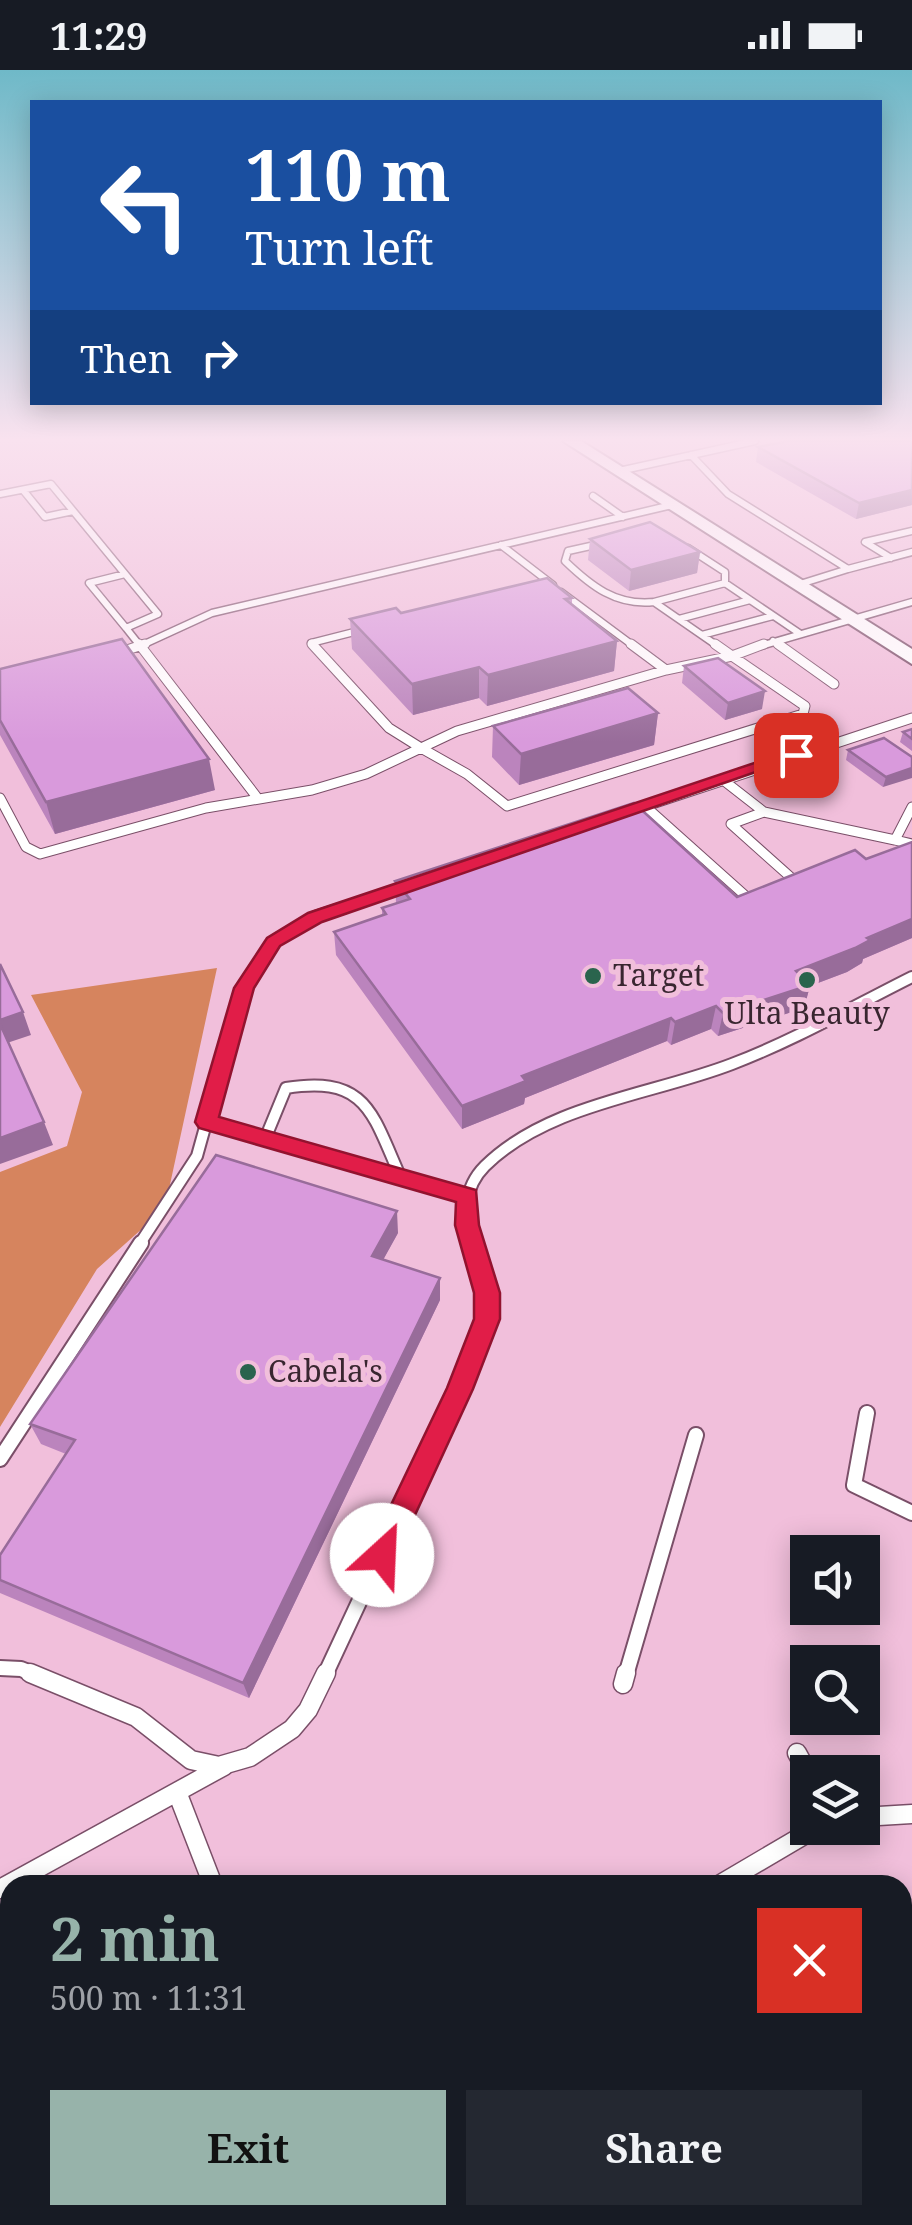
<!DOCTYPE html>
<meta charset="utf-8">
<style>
body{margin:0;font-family:"Noto Serif",serif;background:#242831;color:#f1f3f6;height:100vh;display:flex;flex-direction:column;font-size:38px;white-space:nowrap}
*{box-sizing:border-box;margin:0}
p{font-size:32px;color:#9ea1a6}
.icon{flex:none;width:55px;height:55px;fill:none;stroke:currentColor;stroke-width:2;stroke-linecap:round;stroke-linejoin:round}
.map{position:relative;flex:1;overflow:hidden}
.drawer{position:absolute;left:0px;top:1805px;width:912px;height:350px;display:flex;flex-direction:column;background:#171b24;border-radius:30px 30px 0 0;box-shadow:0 5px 25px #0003}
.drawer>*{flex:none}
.hud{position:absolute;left:30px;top:30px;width:852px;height:305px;border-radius:0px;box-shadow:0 5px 25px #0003;background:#1a4fa0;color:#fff;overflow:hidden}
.fabs{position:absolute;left:790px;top:1465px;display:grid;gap:20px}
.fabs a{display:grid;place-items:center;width:90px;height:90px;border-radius:0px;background:#171b24;box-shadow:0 5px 25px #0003;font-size:50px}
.pin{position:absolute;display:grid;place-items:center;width:85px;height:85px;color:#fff;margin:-42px;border-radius:20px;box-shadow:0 5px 15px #0006}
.me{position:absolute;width:110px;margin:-55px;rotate:25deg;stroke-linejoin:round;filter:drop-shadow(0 0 8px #0008)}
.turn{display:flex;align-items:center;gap:35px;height:210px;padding:0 50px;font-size:45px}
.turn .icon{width:130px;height:130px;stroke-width:2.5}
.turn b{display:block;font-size:70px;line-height:85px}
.then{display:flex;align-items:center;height:95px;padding:0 50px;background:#0003;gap:20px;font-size:38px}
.round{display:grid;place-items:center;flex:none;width:105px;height:105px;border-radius:0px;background:#242831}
.summary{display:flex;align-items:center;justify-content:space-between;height:170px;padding:0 50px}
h1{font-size:60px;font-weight:700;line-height:75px;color:#97b3aa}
.cta{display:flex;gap:20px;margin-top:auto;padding:20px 50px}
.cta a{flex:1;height:115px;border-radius:0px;background:#97b3aa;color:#111;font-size:40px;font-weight:700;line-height:115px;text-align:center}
.cta a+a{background:#242831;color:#f1f3f6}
.status{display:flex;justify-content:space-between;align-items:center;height:70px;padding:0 50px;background:#171b24;direction:ltr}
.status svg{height:28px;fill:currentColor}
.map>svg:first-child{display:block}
</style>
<div class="status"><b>11:29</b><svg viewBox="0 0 49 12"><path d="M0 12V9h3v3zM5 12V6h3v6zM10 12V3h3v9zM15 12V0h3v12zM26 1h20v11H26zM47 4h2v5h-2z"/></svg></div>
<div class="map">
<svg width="912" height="2155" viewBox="0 0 912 2155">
<rect width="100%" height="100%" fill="#f1bfdb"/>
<path fill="#d6845e" d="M217,898L169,1119L144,1157L97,1199L0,1357V1102L67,1076L82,1022L31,925Z"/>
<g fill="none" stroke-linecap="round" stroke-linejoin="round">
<g stroke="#7a4f68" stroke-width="9">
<path id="service-far4" d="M691,385L728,424L848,499L797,515
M619,401L755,371
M23,420L45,447L73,441
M0,424L51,414L158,544L126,558L141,577
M593,426L623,447
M604,473L568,481L565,491C591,516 616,536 654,532
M501,475L553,515
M688,478L725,502V513
M891,488L865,472L912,461
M848,499L912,482
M125,504L89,513L126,558
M561,522L635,577
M679,549L750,530
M702,565L773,546
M773,571L781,577
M138,577L212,543L672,435
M315,577L311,573L362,560
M719,577L654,532L725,513L799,563
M757,577L912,532"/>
</g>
<g stroke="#7a4f68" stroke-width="11">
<path id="service-far3" d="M139,574L256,726
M312,574L389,658L421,678
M631,574L666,600
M715,574L732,586L764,574
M778,574L834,614
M118,583L145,574
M732,586L805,636L803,644L507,736L467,704L421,678L457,661L666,600Z
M723,710L764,742
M0,728L26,777L40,784L206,738L312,720L366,704L421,678
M645,736L749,829L755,827
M912,737L895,770L912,774
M628,742L912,648
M796,812L731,754L764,742L895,770
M338,839L407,816"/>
</g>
<g stroke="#7a4f68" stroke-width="14">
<path id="service-far2" d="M207,1052L467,1127
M265,1069L286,1018C368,1005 372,1044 401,1108
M139,1175L197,1086L244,917L273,872L315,847L346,837
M473,1175C464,1147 462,1119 485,1096C548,1034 652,1025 732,994C795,970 852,937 912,907"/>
</g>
<g stroke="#7a4f68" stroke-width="18">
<path id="service-far1" d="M867,1343L854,1415L912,1443
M0,1389L141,1173
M0,1598L21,1599L36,1605
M325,1605L477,1279L487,1234L472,1173
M626,1605L696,1365"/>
</g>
<g stroke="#7a4f68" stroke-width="21">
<path id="service" d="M30,1603L136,1647L191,1690L219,1696L250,1687L292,1659L308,1640L326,1603
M623,1614L626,1603
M797,1683L808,1703
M177,1722L213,1815
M862,1747L912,1744
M719,1815L816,1758
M0,1819L224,1696
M0,2064L10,2058
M357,2145L361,2155
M501,2145L519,2155
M568,2145L572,2155
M602,2145L607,2155
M383,2155L385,2145
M418,2155L429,2145"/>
</g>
<g stroke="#7a4f68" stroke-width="4">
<path id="tertiary" d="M563,371H581L912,579V594Z"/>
</g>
<path stroke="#937183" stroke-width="6" stroke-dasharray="8 11" stroke-linecap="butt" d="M902,2040L912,2055
M902,2065L912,2057
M762,2145L767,2155
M797,2155L808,2145"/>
<use href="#service-far4" stroke="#fff" stroke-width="6"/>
<use href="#service-far3" stroke="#fff" stroke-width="9"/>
<use href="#service-far2" stroke="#fff" stroke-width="10"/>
<use href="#service-far1" stroke="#fff" stroke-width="14"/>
<use href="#service" stroke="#fff" stroke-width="18"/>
<use href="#tertiary" fill="#fff" fill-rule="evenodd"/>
</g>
<path fill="#bb84bd" d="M912,371V435L856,449L756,392L758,377Z
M590,469L700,482L697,503L629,521L588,490Z
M572,528V534L617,571L614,601L487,636L479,628L413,645L352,579L350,549Z
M684,596L762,639L725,650L682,613Z
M0,599L215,720L55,764L0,665Z
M658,643L654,675L519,715L492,687L493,656Z
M912,659V681L900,672L903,662Z
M848,680L910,687L883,717L846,690Z
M912,772V868L863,889L862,893L847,902L810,916L804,938L718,966L711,959L671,975L667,971L525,1028L524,1034L462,1059L336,885L334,862L382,846V838L396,833L395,811L737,827L866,789Z
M398,1163L383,1190L440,1208V1230L249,1628L0,1523V1485L66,1384L41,1374L30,1354Z
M768,2145H791L783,2151H771Z"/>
<path fill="#986c9a" d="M912,420V435L856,449L859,433Z
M700,482L697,503L629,521L631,500Z
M617,571L614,601L487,636L488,605Z
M479,597V628L413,645L412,614Z
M765,621L762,639L725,650L728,633Z
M658,643L654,675L519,715L521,684Z
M209,689L215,720L55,764L46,732Z
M912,698V708L883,717L886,707Z
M912,849V868L863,889L862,893L847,902L810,916L804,938L718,966L723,943L796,901Z
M716,936L711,959L671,975L675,952Z
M23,942L31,965L7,973L0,954V950Z
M671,948L667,971L525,1028L524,1034L462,1059V1036L522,1006Z
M44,1052L53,1075L0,1094V1068Z
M397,1141L398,1163L373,1208L372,1186Z
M440,1208V1230L249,1628L243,1613Z
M10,1974V1989L0,1995V1980Z
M155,2145H166L168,2155H158Z"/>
<path fill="#d99adc" stroke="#986c9a" stroke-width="2.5" d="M788,371H912V420L859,433L758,377Z
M650,452L700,482L631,500L590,469Z
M547,508L572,528L565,529L617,571L488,605L479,597L412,614L350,549L396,538L401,543Z
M122,569L209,689L46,732L0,650V599Z
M718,588L765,621L728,633L684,596Z
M628,618L658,643L521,684L493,656Z
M912,659V669L903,662Z
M884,668L912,687V698L886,707L848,680Z
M634,733L737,827L855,780L866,789L912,772V849L867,868L870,870L855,878L796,901L810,915L723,943L716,936L675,952L671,948L522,1006L526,1011L462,1036L334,862L386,844L382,838L410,829L395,811Z
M0,894L23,942L0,950Z
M0,954L44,1052L0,1068Z
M216,1085L397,1141L372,1186L440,1208L243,1613L0,1510V1485L75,1370L30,1354Z
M10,1895V1974L0,1980V1901Z
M902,2043L910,2056L902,2061Z
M10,2095V2145H155L158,2155H0V2101Z
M780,2145H791L783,2151Z"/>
<linearGradient id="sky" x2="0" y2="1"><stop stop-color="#6fb9c8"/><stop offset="0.55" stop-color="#f9e2ef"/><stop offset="1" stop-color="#f9e2ef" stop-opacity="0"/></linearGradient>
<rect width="912" height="672" fill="url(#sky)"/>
<path fill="#e11d48" stroke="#92132f" stroke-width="2.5" d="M790,681L805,685L322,852L280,876L254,918L219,1047L476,1120L479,1155L500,1223V1249L473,1319L392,1495L382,1499L371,1495L367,1485L447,1318L474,1249V1223L455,1155L456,1132L199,1058L195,1052L234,918L267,868L308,843Z"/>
<g fill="#2a644d" stroke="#f1bfdb" stroke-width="4">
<circle cx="593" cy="906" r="10"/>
<circle cx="807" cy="910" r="10"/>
<circle cx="248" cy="1302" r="10"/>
</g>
<g text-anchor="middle" stroke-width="10" stroke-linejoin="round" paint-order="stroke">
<g font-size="30" fill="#392630" stroke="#f1bfdb" text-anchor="start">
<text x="613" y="916">Target</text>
<text x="807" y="954" text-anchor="middle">Ulta Beauty</text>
<text x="268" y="1312">Cabela's</text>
</g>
</g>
</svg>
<div class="fabs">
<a><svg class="icon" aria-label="sound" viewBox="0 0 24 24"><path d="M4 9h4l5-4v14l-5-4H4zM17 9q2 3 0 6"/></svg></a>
<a><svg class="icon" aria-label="search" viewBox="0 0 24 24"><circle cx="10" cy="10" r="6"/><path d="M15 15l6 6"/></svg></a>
<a><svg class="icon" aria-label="layers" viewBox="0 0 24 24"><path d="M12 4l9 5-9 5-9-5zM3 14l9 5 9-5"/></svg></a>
</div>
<div class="pin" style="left:796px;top:685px;background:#d93025"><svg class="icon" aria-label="arrive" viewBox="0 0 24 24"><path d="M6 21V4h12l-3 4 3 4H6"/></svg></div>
<svg class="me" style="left:382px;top:1485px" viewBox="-20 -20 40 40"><circle r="19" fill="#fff"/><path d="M0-13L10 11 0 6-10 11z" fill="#e11d48"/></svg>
<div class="hud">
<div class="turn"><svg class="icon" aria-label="left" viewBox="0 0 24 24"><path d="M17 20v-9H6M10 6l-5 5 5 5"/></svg><div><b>110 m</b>Turn left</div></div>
<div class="then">Then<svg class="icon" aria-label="right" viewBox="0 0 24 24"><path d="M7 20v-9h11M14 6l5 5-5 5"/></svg></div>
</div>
<section class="drawer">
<div class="summary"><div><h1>2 min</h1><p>500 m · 11:31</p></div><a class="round" style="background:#d93025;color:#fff"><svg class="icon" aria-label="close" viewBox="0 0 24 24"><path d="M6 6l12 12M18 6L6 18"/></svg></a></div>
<div class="cta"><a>Exit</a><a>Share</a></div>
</section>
</div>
